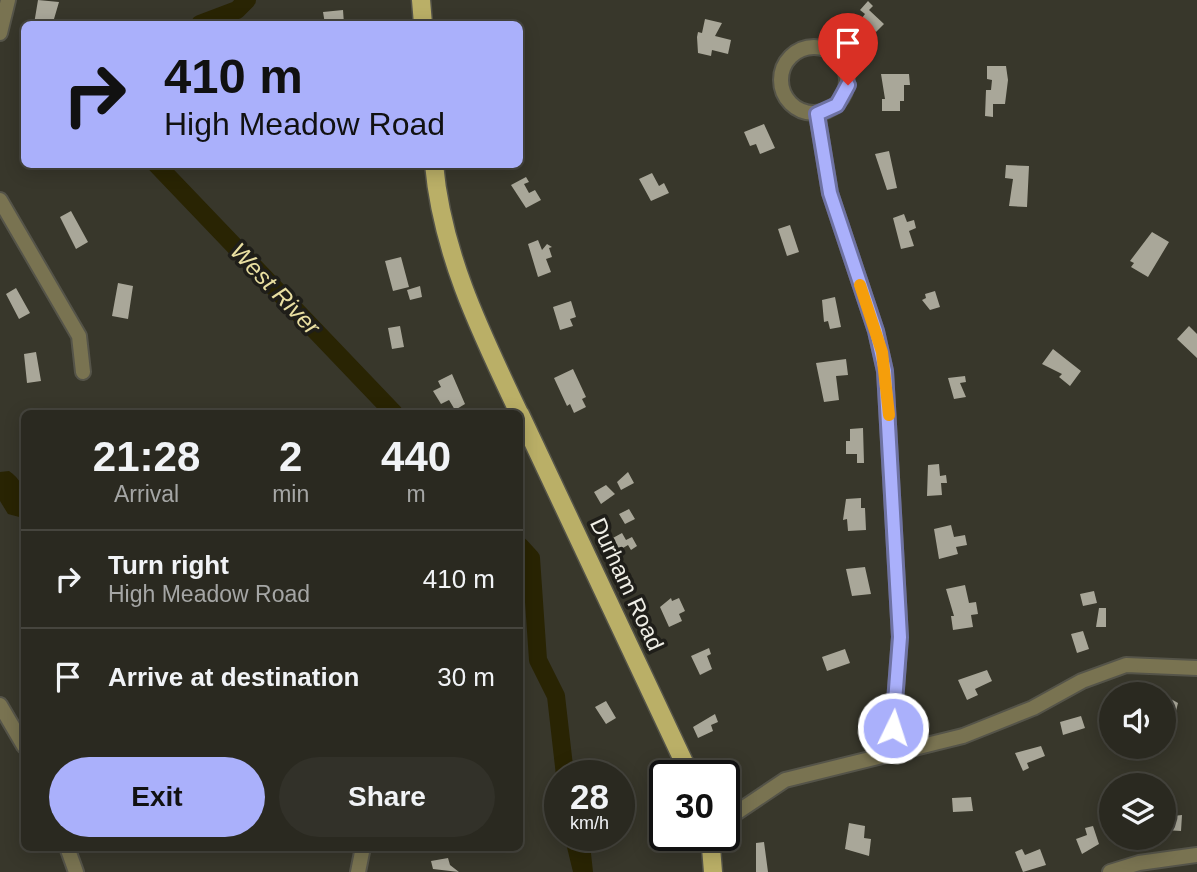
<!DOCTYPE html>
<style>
body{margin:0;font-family:Arial,sans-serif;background:#323129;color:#f1f3f6;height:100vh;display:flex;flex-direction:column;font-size:26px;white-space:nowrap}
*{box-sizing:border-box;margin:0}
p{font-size:23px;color:#a5a6a5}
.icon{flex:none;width:38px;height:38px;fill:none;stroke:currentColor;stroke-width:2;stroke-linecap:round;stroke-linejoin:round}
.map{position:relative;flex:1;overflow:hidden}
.details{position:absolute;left:21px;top:410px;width:502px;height:441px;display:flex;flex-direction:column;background:#2a2920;border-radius:10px;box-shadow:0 4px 18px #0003,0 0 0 2px #46453e}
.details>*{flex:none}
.hud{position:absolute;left:21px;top:21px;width:502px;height:147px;border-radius:10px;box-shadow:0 4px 18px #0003,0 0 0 2px #46453e;background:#aab0fb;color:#111;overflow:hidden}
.controls{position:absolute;left:1099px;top:682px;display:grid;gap:14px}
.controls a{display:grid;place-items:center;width:77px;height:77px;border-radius:50%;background:#2a2920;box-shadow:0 4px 18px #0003,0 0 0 2px #46453e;font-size:35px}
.speed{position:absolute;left:544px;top:760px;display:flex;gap:14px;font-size:35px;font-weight:700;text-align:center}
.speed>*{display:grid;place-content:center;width:91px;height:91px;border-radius:50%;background:#2a2920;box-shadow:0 4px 18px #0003,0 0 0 2px #46453e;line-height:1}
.speed small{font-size:18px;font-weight:400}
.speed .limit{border:4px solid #111;border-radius:10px;background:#fff;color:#111}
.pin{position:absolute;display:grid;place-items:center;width:60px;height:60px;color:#fff;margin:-72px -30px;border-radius:50% 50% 50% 0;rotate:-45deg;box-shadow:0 0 7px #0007}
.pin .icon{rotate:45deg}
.me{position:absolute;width:77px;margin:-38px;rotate:4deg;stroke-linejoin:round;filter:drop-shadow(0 0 5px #0008)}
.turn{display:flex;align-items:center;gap:24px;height:147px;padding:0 28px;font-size:32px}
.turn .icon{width:91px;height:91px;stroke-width:2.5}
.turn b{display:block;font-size:49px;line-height:60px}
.eta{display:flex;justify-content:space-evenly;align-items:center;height:119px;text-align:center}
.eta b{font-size:42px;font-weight:600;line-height:49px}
.primary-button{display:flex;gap:14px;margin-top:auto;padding:14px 28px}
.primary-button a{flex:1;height:80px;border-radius:42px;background:#aab0fb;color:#111;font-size:28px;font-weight:600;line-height:80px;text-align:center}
.primary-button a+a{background:#323129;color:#f1f3f6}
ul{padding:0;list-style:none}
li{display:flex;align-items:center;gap:21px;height:98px;padding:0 28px;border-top:2px solid #46453e}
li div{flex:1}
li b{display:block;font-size:26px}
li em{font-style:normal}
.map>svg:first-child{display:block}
</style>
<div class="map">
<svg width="1197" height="872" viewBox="0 0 1197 872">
<rect width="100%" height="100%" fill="#38372b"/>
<path fill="#292403" d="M9,471C25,481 27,500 23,518L8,514L0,501V472Z
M564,835H589L593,872H573Z"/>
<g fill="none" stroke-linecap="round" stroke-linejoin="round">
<path stroke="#292403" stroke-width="18" d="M200,24L237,10L247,0
M156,164L394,413
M520,546L531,558L538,660L556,696L565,775"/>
</g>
<path fill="#a9a799" d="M38,0L59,2L54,19L60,21L59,24H34Z
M868,1L873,6L869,10L884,24L876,32L862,18L865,14L860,10Z
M343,10L344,24H325L323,12Z
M705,19L722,23L715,36L731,40L728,54L712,50L711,56L698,53L697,37L698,32L702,33Z
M987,66H1006L1008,80L1005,104H993V117L985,116L986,90H991L992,80L987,79Z
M881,74H909L910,85H904V101H900V111H882V99H885Z
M764,124L775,148L760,154L756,144L750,146L744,132Z
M889,151L897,188L887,190L875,154Z
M1006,165L1029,166L1027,207L1009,206L1013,179L1005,178Z
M652,173L659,186L664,183L669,193L651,201L639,179Z
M526,177L529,182L524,184L529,193L535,190L541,200L526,208L511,185Z
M71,211L88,242L76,249L60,217Z
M904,214L907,222L914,220L916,228L909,231L914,246L901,249L893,218Z
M790,225L799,252L787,256L778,229Z
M1152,232L1169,242L1148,277L1131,267L1134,263L1130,261Z
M538,240L542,250L547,244L552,247L549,248L552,257L546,259L551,272L538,277L528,244Z
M401,257L409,287L393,291L385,261Z
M118,283L133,286L128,319L112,316Z
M420,286L422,297L410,300L407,290Z
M16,288L30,313L19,319L6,294Z
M935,291L940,307L930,310L922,300L926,298L925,294Z
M835,297L841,327L830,329L828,321L824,322L822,300Z
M571,301L576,317L570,319L573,326L560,330L553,307Z
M400,326L404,347L392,349L388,328Z
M1189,326L1197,334V358L1177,339Z
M1053,349L1081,371L1070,386L1059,377L1062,374L1042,364Z
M36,352L41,381L27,383L24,354Z
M846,359L848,375L836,376L839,400L824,402L816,363Z
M573,369L586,397L582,399L586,407L574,413L570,404L567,406L554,378Z
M452,374L465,404L455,410L449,400L441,404L433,391L441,387L438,381Z
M965,376L966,382L960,383L966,397L954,399L948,378Z
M863,428L864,463H857V454H846V441H850V429Z
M939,464L940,476L946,475L947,483H941L942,495L927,496L928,465Z
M628,472L634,483L621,490L617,482Z
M606,485L615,494L601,504L594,492Z
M861,498V508H865L866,530L848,531L847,519L843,520L846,499Z
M629,509L635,519L625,524L619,514Z
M951,525L954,537L965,535L967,545L956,547L958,554L939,559L934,529Z
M622,533L626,540L632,537L637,546L631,550L628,545L618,551L611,539Z
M865,567L871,594L852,596L846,569Z
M965,585L969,603L976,602L978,614L971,615L973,627L953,630L951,616H954L946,589Z
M1094,591L1097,603L1083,606L1080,594Z
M671,598L672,601L679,598L685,611L679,614L682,621L669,627L660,607Z
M1099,608H1106V627H1096Z
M1083,631L1089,649L1077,653L1071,634Z
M709,648L711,654L707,656L712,669L700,675L691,656Z
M845,649L850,663L827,671L822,657Z
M987,670L992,681L975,689L978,695L967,700L958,680Z
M1164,695L1178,703L1175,715L1164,712Z
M606,701L616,718L606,724L595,707Z
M715,714L718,722L711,725L713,731L698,738L693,727Z
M1081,716L1085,728L1063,735L1060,722Z
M1041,746L1045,756L1027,763L1029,768L1023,771L1015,753Z
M971,797L973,811L953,812L952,798Z
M1172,812L1173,816L1182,815L1181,831L1164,830L1165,813Z
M849,823L865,826L864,838L871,839L869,856L845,849Z
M1093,826L1099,844L1082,854L1076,839L1087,835L1085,828Z
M764,842L768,872H756V843Z
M1022,849L1025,855L1040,849L1046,865L1023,872L1015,852Z
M448,858L450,865L459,872L433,869L431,861Z"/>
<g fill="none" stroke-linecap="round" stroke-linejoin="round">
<g stroke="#555449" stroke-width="18">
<path id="minor" d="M0,33L8,0
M781 80a33 33 0 1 1 66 0a33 33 0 1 1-66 0Z
M817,114L830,193L876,331L885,371L900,637L891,751
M0,200L79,336L83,372
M0,705L24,746
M724,821L785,780L963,736L1033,708L1082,681L1126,665L1197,668
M67,847L76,872
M358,872L363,847
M1110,872L1139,863L1197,855"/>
</g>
<g stroke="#555449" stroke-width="21">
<path id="major" d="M421,0L423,24
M434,164C442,254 481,333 519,413
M520,414L690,775
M710,835L713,872"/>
</g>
<use href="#minor" stroke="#797351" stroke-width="14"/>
<use href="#major" stroke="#baaf67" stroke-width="18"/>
</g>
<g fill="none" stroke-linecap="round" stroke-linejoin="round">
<g stroke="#6e72a3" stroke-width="18">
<path id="route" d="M848,85L837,105L817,114L830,193L876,331L885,371L900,637L893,728"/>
</g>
<use href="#route" stroke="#aab0fb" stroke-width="12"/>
<path stroke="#f59e0b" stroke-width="12" d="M860,285L882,352L889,415"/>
</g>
<g text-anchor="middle" stroke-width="7" stroke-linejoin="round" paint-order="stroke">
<g font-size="23" fill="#efeee6" stroke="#1f1e19">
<text transform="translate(627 584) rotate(65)" y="8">Durham Road</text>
</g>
<g font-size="24" font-style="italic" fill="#e9dfa1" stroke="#1f1e19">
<text transform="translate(275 289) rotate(46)" y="8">West River</text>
</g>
</g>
</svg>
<div class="controls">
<a><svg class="icon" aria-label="sound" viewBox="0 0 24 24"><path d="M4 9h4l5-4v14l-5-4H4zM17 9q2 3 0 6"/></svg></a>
<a><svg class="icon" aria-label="layers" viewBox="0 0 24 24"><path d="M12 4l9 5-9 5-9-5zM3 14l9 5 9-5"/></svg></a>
</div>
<div class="speed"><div>28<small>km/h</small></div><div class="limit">30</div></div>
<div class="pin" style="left:848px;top:85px;background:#d93025"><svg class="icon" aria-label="arrive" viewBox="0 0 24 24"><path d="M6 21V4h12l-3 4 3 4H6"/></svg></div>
<svg class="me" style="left:893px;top:728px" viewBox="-20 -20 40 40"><circle r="17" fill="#aab0fb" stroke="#fff" stroke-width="3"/><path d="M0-11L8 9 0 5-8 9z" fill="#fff"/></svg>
<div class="hud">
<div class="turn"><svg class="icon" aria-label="right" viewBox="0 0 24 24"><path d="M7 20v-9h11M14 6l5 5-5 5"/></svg><div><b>410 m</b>High Meadow Road</div></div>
</div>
<section class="details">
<div class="eta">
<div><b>21:28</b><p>Arrival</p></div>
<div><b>2</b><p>min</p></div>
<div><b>440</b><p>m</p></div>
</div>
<ul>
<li><svg class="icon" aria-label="right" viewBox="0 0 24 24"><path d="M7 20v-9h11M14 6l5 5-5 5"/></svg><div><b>Turn right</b><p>High Meadow Road</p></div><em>410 m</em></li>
<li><svg class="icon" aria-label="arrive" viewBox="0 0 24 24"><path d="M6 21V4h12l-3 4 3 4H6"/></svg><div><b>Arrive at destination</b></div><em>30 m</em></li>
</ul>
<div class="primary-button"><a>Exit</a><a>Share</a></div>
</section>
</div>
